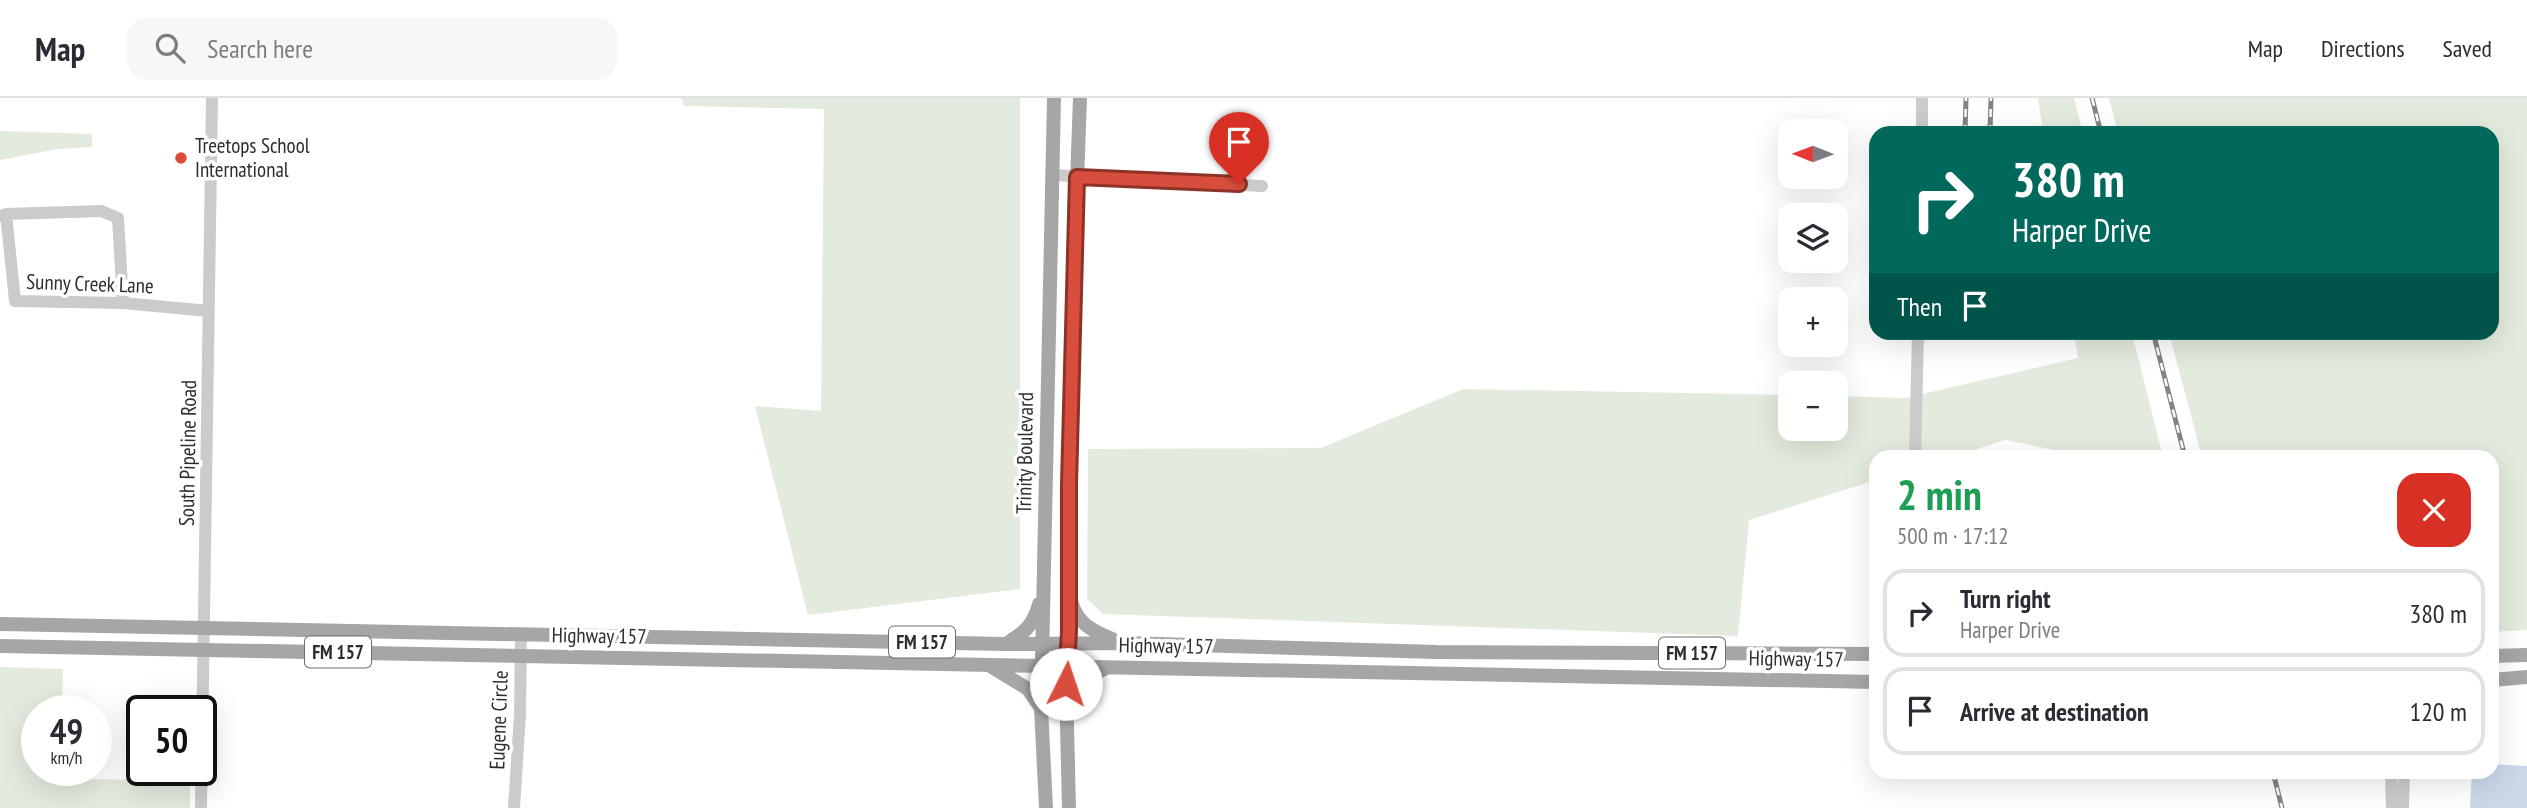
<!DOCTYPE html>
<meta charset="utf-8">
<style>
body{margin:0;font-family:"PT Sans Narrow",sans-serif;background:#f7f7f7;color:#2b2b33;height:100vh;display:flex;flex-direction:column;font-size:26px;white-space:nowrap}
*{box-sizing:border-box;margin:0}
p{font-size:23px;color:#7c7c81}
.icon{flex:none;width:38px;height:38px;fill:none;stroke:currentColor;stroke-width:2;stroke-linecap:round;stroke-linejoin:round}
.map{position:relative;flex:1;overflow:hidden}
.details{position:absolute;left:1869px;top:352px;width:630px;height:329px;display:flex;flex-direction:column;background:#fff;border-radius:21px;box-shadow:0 7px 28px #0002}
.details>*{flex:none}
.top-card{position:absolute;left:1869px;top:28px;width:630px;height:214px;border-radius:21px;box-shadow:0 7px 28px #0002;background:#00695c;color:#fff;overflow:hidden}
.needle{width:46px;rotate:271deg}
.tools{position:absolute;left:1778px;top:21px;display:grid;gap:14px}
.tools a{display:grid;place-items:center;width:70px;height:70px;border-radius:14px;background:#fff;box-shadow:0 7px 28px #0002;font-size:35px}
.speed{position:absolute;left:21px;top:597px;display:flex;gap:14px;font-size:35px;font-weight:700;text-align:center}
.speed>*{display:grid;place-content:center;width:91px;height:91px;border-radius:50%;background:#fff;box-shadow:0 7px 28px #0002;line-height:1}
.speed small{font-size:18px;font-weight:400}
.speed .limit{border:4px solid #111;border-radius:10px;background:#fff;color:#111}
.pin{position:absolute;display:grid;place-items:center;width:60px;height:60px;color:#fff;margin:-72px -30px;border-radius:50% 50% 50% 0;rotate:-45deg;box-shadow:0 0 7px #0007}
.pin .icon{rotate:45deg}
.me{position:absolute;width:77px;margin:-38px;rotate:4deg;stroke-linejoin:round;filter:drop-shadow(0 0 5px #0008)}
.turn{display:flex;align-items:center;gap:24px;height:147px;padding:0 28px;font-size:32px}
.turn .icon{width:91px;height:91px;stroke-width:2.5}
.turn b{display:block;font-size:49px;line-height:60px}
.then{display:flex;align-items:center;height:66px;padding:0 28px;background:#0003;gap:14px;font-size:26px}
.round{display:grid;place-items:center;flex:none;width:74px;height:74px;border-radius:21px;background:#f7f7f7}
.head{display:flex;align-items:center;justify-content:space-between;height:119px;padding:0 28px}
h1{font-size:42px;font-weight:800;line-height:52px;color:#1e9e55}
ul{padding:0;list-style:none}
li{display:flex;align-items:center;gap:21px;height:88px;margin:0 14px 10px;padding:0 14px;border:4px solid #e1e1e2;border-radius:21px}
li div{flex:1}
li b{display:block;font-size:26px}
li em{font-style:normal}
header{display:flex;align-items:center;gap:42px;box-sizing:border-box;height:98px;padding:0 35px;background:#fff;border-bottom:2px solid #e1e1e2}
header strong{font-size:33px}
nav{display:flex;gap:38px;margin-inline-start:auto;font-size:24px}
.search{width:490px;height:63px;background:#f7f7f7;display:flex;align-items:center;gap:18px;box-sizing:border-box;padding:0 24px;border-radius:21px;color:#7c7c81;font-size:26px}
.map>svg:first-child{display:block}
</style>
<header>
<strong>Map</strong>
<div class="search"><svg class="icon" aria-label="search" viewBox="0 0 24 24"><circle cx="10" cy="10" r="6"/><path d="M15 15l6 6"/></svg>Search here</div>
<nav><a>Map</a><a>Directions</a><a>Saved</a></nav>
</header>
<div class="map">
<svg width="2527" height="710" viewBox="0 0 2527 710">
<rect width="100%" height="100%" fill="#fff"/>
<path fill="#e2ebdd" d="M681,0H1020V491L808,517L755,308L821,313L824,11L684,8Z
M2038,0H2074L2083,35H2043Z
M2109,0H2527V532L2492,534V359H2202L2169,235L2492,234V35H2118Z
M0,33L92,36V49L58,51L0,62Z
M2074,235H2132L2163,359H2089L2005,342L1952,359H1876V382L1749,422L1738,538L1103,516L1087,501L1088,351L1321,350L1463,291L1790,297V331H1836V298L1905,300L2078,260Z
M0,569L63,571L62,612H37V672H60V681L190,682V710H0Z"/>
<path fill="#cad8e9" d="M2492,666L2527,668V710H2470L2472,674H2492Z"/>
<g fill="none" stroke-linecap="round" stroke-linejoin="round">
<path stroke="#cbcbcb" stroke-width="12" d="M1922,35V0
M1052,77L1262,88
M6,116L15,203L123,205L209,213
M0,118L6,116L101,113L118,120L123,205
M1915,359L1918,234
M2391,674L2392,710
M201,710L212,0
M514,710L520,616L521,536
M2403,710L2404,674"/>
<path stroke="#a6a6a6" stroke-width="14" d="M1072,506C1078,526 1093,533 1112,541
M0,526L1005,546L1123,545L1437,554L1876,556
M1010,543C1026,534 1034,525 1039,506
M0,548L1876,584
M2492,558L2527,557
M992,569L1028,591L1041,610
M2492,582L2527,579
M1072,610C1077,588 1086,580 1106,570
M1046,710L1041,610L1054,0
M1069,710L1066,586L1069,533V387L1073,195L1080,0"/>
<g stroke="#838383" stroke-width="5">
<path id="rail" d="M2092,0L2101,35
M1965,35L1966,0
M1990,35L1991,0
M2153,234L2185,359
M2273,674L2282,710"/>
</g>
<use href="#rail" stroke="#fff" stroke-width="2.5" stroke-dasharray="8" stroke-linecap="butt"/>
</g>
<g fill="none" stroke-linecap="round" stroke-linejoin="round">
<g stroke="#8d3227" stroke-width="18">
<path id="route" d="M1066,586L1069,533V387L1077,79L1239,86"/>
</g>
<use href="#route" stroke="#d94d3c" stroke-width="12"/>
</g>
<circle fill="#d94d3c" stroke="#fff" stroke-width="2.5" cx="181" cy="60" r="7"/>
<g text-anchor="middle" stroke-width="7" stroke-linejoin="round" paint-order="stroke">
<g fill="#fff" stroke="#6d6d6d" stroke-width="2">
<rect x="889" y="528.5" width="66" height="31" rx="5"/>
<rect x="305" y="538.5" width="66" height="31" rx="5"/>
<rect x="1659" y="539.5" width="66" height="31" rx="5"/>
</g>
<g font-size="19" font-weight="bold" fill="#2e2e2e">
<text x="922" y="551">FM 157</text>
<text x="338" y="561">FM 157</text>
<text x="1692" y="562">FM 157</text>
</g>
<g font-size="21" fill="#2e2e2e" stroke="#fff" text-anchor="start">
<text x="195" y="55">Treetops School<tspan x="195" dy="24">International</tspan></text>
</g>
<g font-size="21" fill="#2e2e2e" stroke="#fff">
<text transform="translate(90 186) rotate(2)" y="7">Sunny Creek Lane</text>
<text transform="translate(188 355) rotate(-89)" y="7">South Pipeline Road</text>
<text transform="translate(1025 355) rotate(-89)" y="7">Trinity Boulevard</text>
<text transform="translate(599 538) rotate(1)" y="7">Highway 157</text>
<text transform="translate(1166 548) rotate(1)" y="7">Highway 157</text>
<text transform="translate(1796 561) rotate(1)" y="7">Highway 157</text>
<text transform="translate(499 622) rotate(-88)" y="7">Eugene Circle</text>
</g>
</g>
</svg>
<div class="tools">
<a><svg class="needle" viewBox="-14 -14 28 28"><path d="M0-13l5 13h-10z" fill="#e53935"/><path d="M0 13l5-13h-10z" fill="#7c7c81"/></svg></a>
<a><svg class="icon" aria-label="layers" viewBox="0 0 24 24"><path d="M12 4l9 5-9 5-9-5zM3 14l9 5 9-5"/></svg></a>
<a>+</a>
<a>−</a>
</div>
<div class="speed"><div>49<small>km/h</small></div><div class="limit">50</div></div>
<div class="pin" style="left:1239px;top:86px;background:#d93025"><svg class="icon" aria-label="arrive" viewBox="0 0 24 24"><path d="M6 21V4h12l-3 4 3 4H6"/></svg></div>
<svg class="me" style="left:1066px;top:586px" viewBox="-20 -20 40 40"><circle r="19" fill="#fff"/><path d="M0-13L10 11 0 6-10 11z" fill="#d94d3c"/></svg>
<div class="top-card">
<div class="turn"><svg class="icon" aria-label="right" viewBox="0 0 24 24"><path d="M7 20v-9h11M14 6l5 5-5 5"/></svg><div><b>380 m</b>Harper Drive</div></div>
<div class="then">Then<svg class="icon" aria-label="arrive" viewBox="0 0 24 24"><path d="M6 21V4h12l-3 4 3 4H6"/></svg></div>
</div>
<section class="details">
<div class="head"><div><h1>2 min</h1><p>500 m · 17:12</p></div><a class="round" style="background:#d93025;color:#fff"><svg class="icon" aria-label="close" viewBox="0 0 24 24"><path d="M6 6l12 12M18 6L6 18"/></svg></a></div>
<ul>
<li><svg class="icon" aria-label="right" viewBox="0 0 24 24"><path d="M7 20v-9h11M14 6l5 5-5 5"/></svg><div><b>Turn right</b><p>Harper Drive</p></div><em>380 m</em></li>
<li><svg class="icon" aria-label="arrive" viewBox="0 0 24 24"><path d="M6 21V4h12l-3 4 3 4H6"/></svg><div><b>Arrive at destination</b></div><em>120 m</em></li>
</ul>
</section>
</div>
